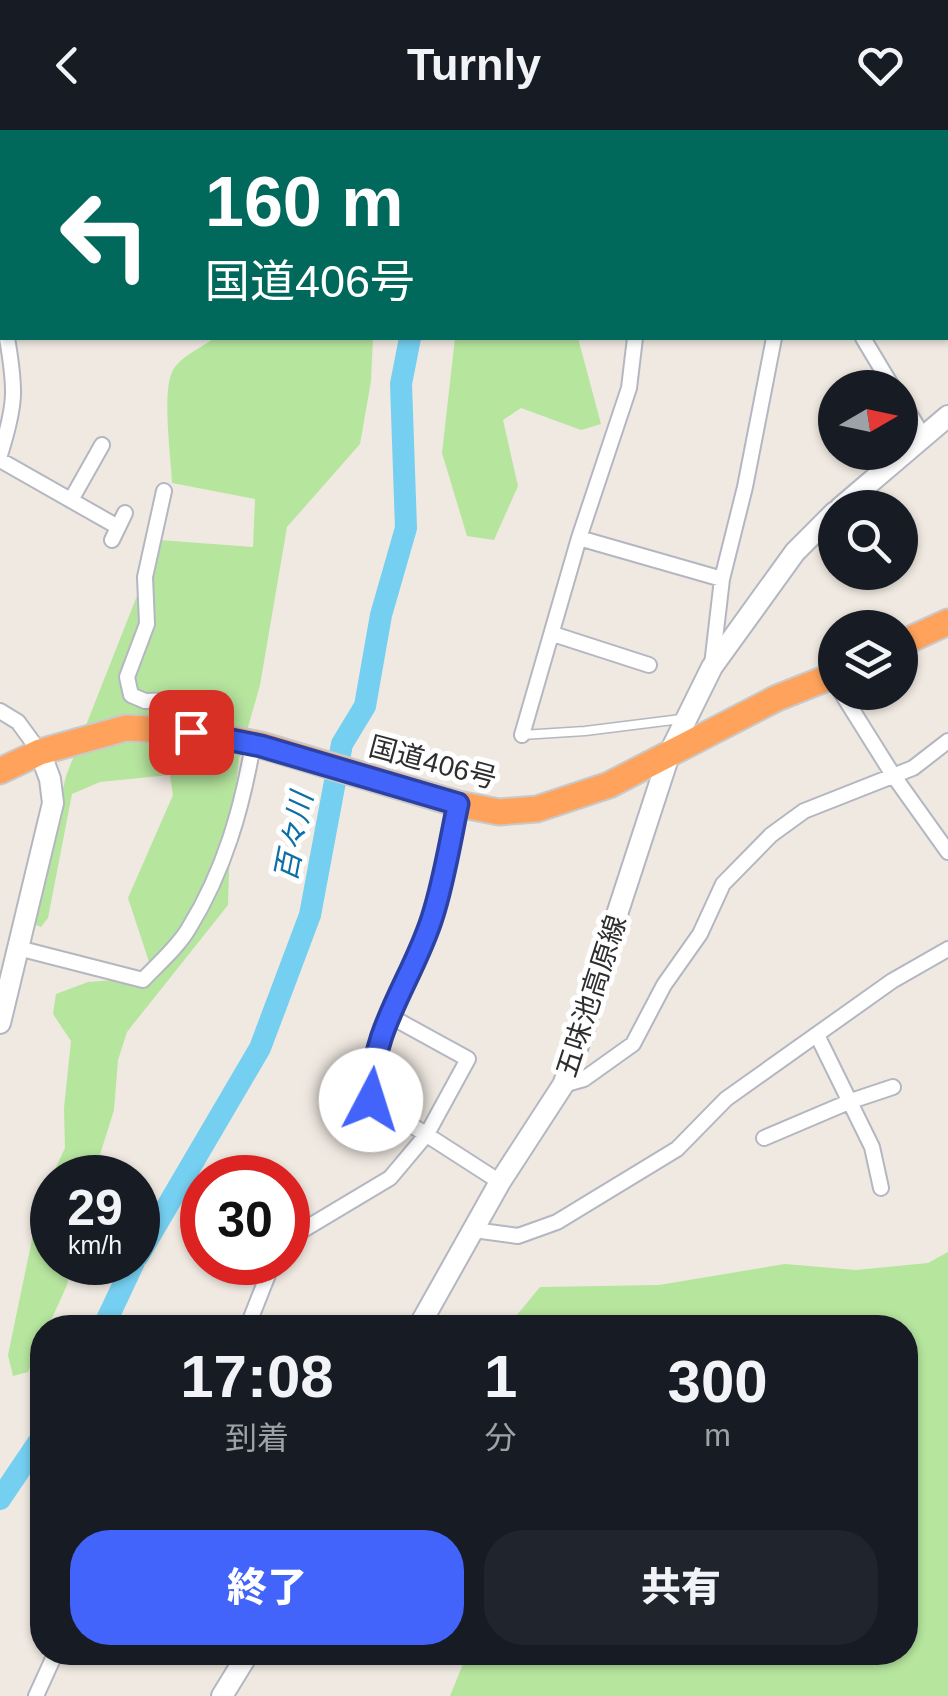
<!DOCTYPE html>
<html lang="ja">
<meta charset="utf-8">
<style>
body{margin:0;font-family:Arial,"Noto Sans JP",sans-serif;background:#20242c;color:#f1f3f6;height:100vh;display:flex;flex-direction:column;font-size:38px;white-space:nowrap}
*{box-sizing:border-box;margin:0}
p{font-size:32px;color:#9ea1a6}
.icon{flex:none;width:55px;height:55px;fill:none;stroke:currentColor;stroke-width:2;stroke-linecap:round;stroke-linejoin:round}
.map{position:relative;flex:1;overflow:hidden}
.side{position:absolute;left:30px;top:1185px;width:888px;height:350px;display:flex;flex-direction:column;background:#171b24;border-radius:40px;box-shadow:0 2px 8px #0004}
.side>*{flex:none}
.guide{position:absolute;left:0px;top:0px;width:950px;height:210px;box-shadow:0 2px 8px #0004;background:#00695c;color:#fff;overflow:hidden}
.needle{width:65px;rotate:81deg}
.buttons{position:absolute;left:818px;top:240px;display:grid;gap:20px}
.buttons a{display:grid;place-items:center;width:100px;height:100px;border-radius:50%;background:#171b24;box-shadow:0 2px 8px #0004;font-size:50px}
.speed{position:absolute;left:30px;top:1025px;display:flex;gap:20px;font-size:50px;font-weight:700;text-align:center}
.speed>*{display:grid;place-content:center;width:130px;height:130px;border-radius:50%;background:#171b24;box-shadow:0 2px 8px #0004;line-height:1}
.speed small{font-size:25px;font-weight:400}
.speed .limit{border:15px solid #d22;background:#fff;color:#111}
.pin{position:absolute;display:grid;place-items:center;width:85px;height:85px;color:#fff;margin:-42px;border-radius:20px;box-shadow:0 5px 15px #0006}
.me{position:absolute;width:110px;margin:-55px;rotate:5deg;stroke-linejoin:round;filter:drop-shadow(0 0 8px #0008)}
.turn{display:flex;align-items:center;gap:35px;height:210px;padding:0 40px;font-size:45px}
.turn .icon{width:130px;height:130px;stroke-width:2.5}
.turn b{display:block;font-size:70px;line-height:85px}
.eta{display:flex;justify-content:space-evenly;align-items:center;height:170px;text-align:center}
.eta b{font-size:60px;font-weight:800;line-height:70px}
.button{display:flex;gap:20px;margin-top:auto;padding:20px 40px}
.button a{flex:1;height:115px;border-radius:40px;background:#4264fb;color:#fff;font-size:40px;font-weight:800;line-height:115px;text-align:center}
.button a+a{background:#20242c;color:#f1f3f6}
header{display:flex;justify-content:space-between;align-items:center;height:130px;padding:0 40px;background:#171b24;font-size:45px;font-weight:800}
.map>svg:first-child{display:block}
</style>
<header><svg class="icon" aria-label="back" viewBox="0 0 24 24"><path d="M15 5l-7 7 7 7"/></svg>Turnly<svg class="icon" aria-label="heart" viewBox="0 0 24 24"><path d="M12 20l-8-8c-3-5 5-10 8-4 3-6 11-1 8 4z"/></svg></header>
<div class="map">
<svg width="948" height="1566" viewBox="0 0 948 1566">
<rect width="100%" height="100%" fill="#efe9e1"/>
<path fill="#b6e59e" d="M214,208H373L371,251L360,314L287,397L260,555L239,629L230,711L228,775L127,902L118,930L114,980L93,1047L52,1048V1132L71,1133L67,1155L48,1197L42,1198V1209L28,1242L13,1246L8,1225L40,1071L65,1018L64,978L71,911L53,884L56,864L88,852L154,847L128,768L173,665L170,645L100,652L72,664L48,788L41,797L31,793L66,646L159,410L253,417L255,369L172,353C171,326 162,265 172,242C180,226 202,218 214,208Z
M455,208H578L601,294L581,300L521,278L503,290L518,356L494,410L467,406L442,323Z
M948,1122V1566H450L463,1534L477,1523L905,1522V1198L507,1197L540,1157L659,1155L785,1134L856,1140L928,1133Z"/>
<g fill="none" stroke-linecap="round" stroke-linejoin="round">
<path stroke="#75cff0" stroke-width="22" d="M414,2V0
M138,1126L260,918L310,785L342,614L365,576L381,485L406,398L401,254L410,208
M103,1198L134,1132
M0,1369L42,1307"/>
<g stroke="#b4b7c1" stroke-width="11">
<path id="lane" d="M522,605L585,601L681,589"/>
</g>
<g stroke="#b4b7c1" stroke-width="18">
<path id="street" d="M160,2V0
M652,2L653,0
M736,2V0
M802,2L803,0
M873,2L874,0
M943,2L945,0
M0,178L2,187
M863,208L893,258
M900,268L923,306
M0,325C16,274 16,260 7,208
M0,330L118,397
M164,361L145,447L147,494L127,547L131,565L145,571L181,570L196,573L204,585L206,604
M71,370L102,315
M579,408L722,449
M112,410L125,383
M553,504L649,535
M712,535L722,449L745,357L774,208
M841,562L893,645L948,722
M0,581L18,592L40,622
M522,605L579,408L629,258L635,208
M458,674C450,711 444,752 433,788C412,851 370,900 371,969L500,1052
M18,818L143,850C158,834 178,817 189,798C224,741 242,679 253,614
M817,905L872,1017L881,1058
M563,955L584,949L633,914L664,855L700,804L723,754L771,705L804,681L913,638L948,611
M764,1008L851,971L893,957
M474,1100L518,1106L557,1092L677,1019L726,969L892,851L948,819
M288,1109L390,1048L427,1004L468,929L388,885
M247,1198L273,1132
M36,1566L56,1522"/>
</g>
<g stroke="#b4b7c1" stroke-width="24">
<path id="secondary" d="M840,378L948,286
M0,893L53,673L50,649L40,622
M418,1198L500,1052L563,955L584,900L606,818L670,622L712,537L795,422L835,382
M222,1566L249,1522"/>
</g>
<g stroke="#c9c9c9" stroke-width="29">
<path id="highway" d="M900,514L948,492
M0,641L40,622L126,598L191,601L261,615L458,674L499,682L537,679L609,655L777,568L835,545"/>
</g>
<use href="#lane" stroke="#fff" stroke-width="8"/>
<use href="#street" stroke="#fff" stroke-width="14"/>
<use href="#secondary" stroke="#fff" stroke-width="20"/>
<use href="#highway" stroke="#ffa35c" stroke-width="25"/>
</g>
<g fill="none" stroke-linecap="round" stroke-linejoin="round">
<g stroke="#2b41a3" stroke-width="25">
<path id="route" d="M191,602L261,616L458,674C450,712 444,751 432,788C412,851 370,900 371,970"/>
</g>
<use href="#route" stroke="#4264fb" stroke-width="18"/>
</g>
<g text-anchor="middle" stroke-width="10" stroke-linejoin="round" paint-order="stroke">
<g font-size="28" fill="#2e2e2e" stroke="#fff">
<text transform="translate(433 632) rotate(15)" y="10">国道406号</text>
<text transform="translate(591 866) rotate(-72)" y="10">五味池高原線</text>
</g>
<g font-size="30" font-style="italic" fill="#0d6fa3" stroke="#fff">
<text transform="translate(294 707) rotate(-79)" y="10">百々川</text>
</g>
</g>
</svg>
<div class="buttons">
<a><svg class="needle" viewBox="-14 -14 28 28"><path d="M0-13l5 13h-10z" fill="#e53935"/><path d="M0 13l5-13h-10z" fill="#9ea1a6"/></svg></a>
<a><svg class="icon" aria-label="search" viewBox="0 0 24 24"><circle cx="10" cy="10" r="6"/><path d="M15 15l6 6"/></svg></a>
<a><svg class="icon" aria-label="layers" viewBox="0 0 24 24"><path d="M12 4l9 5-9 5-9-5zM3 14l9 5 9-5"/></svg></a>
</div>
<div class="speed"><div>29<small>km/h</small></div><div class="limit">30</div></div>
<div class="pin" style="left:191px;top:602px;background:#d93025"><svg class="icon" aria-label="arrive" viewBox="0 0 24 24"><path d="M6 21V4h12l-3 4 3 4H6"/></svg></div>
<svg class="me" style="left:371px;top:970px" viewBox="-20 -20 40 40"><circle r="19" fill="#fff"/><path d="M0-13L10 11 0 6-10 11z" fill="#4264fb"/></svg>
<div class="guide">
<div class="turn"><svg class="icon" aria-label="left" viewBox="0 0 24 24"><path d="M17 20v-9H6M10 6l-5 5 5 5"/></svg><div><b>160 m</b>国道406号</div></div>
</div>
<section class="side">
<div class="eta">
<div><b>17:08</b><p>到着</p></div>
<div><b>1</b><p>分</p></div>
<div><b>300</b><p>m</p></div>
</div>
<div class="button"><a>終了</a><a>共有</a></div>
</section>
</div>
